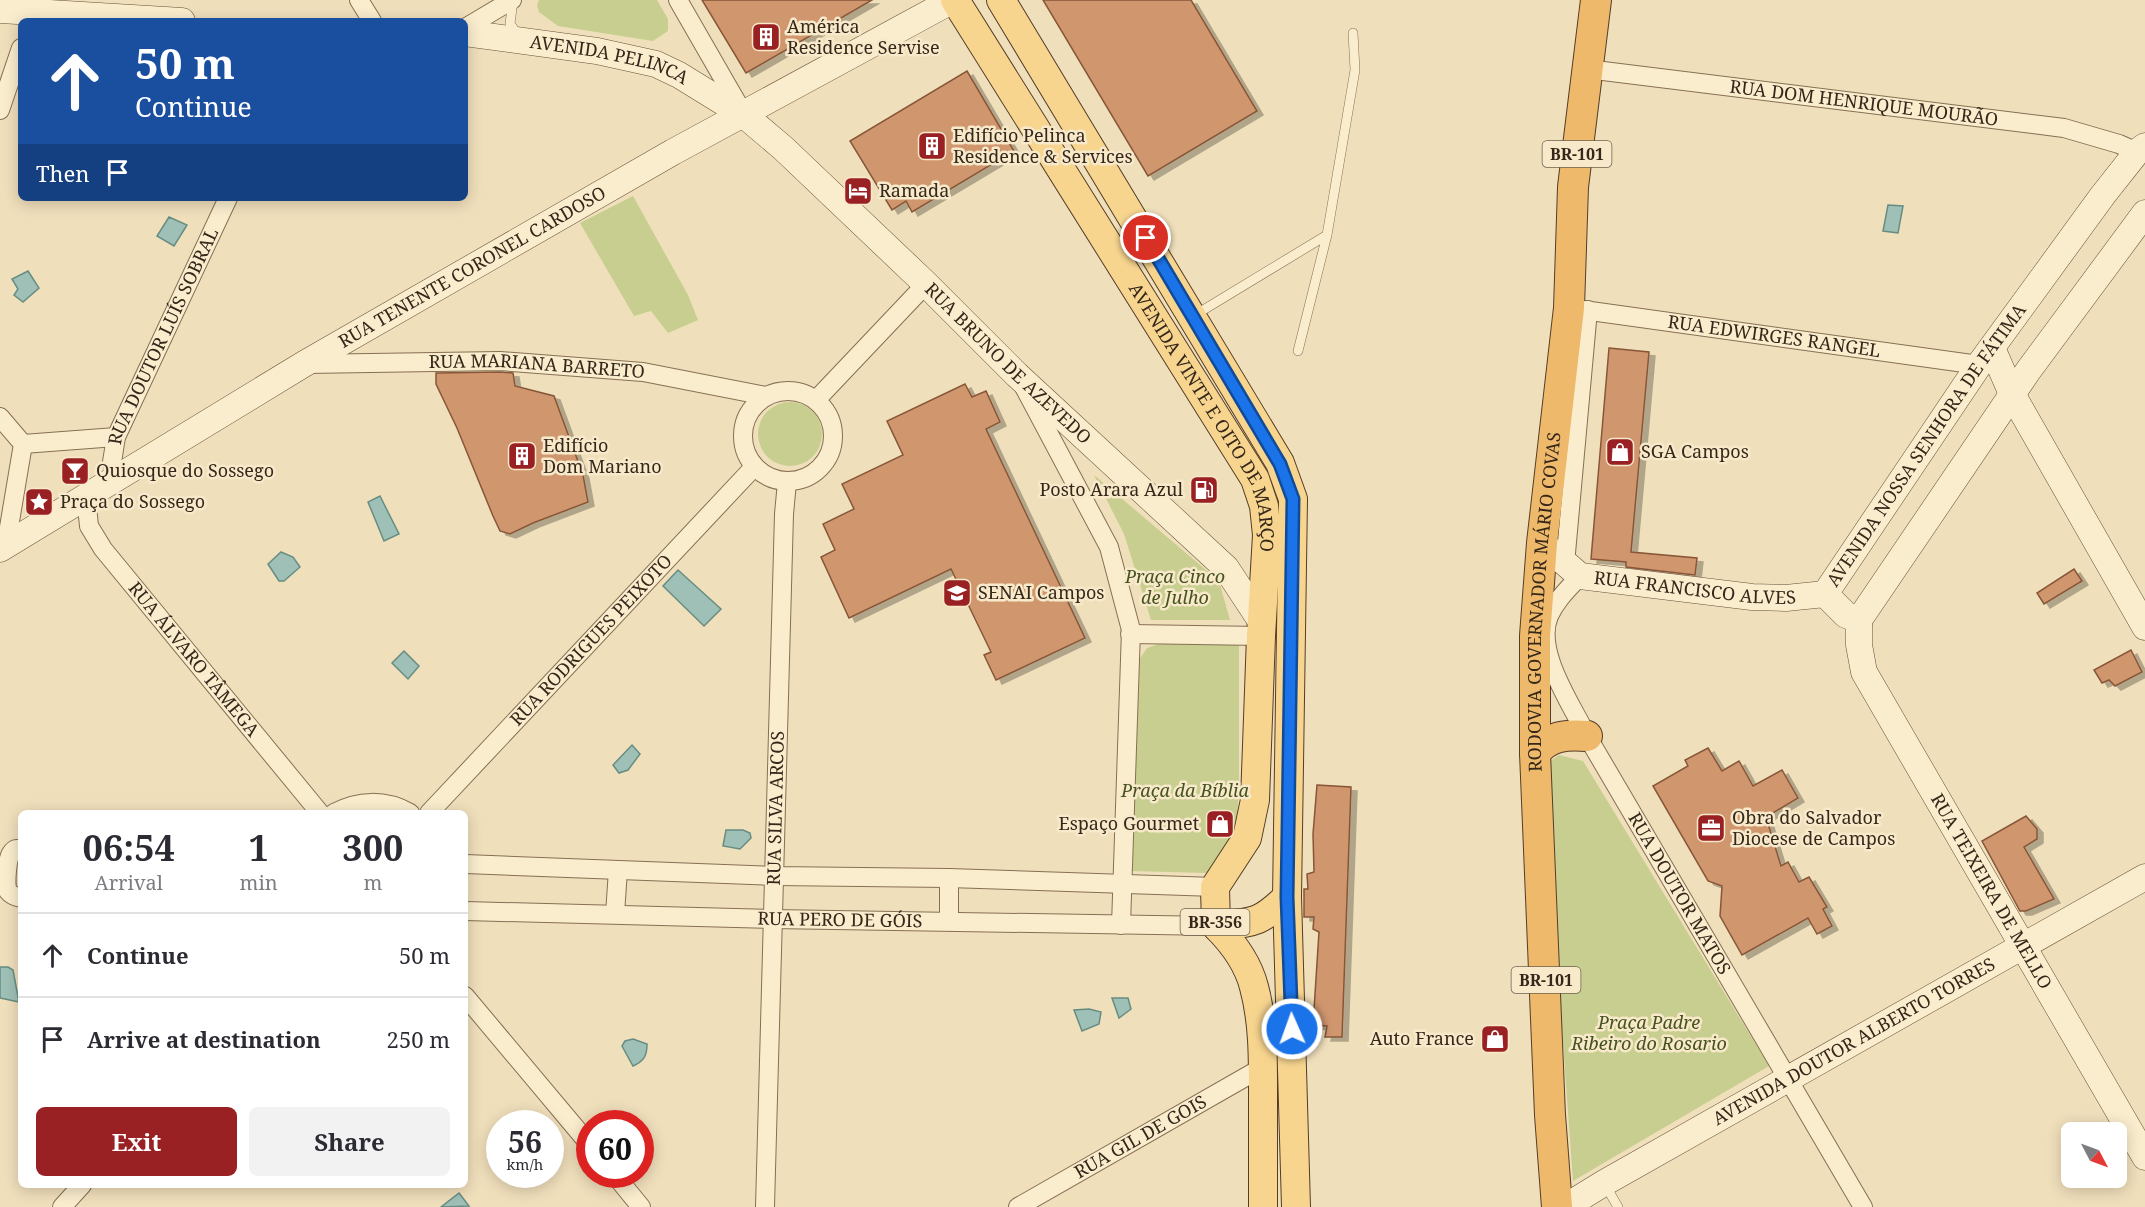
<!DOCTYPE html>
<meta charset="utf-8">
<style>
body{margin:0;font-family:"Noto Serif",serif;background:#f2f2f3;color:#2b2b33;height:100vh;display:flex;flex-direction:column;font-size:22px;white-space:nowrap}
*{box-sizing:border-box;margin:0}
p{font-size:20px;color:#7c7c81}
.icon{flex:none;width:33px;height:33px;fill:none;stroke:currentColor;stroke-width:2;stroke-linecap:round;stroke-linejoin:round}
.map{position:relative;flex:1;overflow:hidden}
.panel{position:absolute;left:18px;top:810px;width:450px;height:378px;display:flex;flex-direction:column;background:#fff;border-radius:9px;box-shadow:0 3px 15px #0003}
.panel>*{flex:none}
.banner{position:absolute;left:18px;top:18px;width:450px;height:183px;border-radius:9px;box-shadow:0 3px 15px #0003;background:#1a4fa0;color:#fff;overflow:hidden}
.needle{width:39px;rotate:131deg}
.buttons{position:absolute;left:2061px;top:1122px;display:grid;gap:12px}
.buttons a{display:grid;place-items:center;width:66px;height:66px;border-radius:9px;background:#fff;box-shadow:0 3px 15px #0003;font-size:30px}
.speed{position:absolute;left:486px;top:1110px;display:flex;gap:12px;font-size:30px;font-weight:700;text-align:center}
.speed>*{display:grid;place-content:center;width:78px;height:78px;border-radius:50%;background:#fff;box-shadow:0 3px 15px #0003;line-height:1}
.speed small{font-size:15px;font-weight:400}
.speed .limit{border:9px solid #d22;background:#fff;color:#111}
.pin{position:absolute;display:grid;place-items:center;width:51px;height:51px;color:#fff;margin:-26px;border:3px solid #fff;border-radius:50%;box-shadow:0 2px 6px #0007}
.me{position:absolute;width:66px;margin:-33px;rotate:358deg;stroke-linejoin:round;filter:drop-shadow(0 0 4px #0008)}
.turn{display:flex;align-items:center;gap:21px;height:126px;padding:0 18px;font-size:27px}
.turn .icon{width:78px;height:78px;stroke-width:2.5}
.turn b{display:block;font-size:42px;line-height:51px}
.then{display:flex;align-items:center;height:57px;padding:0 18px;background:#0003;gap:12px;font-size:22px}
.eta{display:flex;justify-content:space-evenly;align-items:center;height:102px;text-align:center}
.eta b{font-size:36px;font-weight:700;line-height:42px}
.primary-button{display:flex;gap:12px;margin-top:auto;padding:12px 18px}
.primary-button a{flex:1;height:69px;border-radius:9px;background:#992123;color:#fff;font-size:24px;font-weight:700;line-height:69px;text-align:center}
.primary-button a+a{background:#f2f2f3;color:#2b2b33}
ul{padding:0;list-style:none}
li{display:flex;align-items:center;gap:18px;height:84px;padding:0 18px;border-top:2px solid #e1e1e2}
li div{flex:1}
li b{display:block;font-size:22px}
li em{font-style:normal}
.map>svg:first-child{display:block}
</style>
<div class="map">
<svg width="2145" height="1207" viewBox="0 0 2145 1207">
<defs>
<filter id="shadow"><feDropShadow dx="6" dy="4" stdDeviation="0" flood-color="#0004"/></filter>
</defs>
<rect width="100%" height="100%" fill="#f0dfbb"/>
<path fill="#c7ce8f" d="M539,0H657L668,19V31L653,41L558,26L539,12L537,5Z
M633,196L688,295L698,320L668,333L651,311L634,316L580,223Z
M758 434a32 32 0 1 1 64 0a32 32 0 1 1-64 0Z
M1094,475L1219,581L1230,620H1151L1124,534Z
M1239,642V783L1237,826L1226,854L1207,873L1130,871L1139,660L1147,648L1162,643Z
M1559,755L1583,761L1769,1066L1573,1181L1543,766Z"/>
<path fill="#9fc0b6" stroke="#678d83" stroke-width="1.5" d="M1888,205L1903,206L1898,233L1883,231Z
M169,217L187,225L174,246L157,236Z
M28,271L39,288L23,302L14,295L18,289L12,279Z
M380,496L399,534L384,541L368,502Z
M281,552L293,557L300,567L284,581H279L268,564Z
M678,570L721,609L704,626L663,586Z
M404,651L419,666L408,679L392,663Z
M632,745L640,754L628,770L619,773L613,765Z
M726,830H743L750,833L751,838L740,849L723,846Z
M0,967H8L13,970L19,1002L0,998Z
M1112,998H1128L1131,1009L1119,1018Z
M1089,1009L1101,1012L1099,1024L1082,1031L1074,1010Z
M633,1039L647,1044C647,1056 644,1061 633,1066L622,1046L625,1041Z
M459,1193L469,1206L441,1207Z"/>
<path fill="#d0966e" stroke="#875739" stroke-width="1.5" filter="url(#shadow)" d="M702,0H872L746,73Z
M1043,0H1191L1257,111L1148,176Z
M967,71L1014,151L912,212L906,201L892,210L850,141Z
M1609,348L1649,352L1631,552L1697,558L1695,575L1626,567V562L1591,559Z
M500,372L513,373L515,386L554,396L583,475L588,502L533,523L510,534L500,531L493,516L457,428L436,384V373Z
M965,384L972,397L986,391L1000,422L986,429L1085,638L996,680L984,655L991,652L951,569L849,618L821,557L835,550L823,524L854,509L842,484L903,455L887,421Z
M2074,569L2082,581L2044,604L2037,593Z
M2131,650L2142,672L2115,686L2109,680L2102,683L2094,670Z
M1708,748L1722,771L1739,761L1753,786L1782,770L1798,798L1766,817L1781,866L1788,862L1799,882L1809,877L1827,907L1823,909L1832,926L1817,934L1808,918L1742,955L1720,916L1722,886L1708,881L1653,786L1688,766L1685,760Z
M1317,785L1351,787L1342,1037H1325L1327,1026L1313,1025L1319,932L1313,929L1314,917H1304V889H1308L1307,874L1314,872L1313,834Z
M2026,816L2037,829V839L2024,847L2054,899L2026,911H2020L1982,841Z"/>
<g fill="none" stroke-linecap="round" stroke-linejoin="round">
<g stroke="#876f54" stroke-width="10">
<path id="service" d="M513,0L510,24L518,35
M1195,315L1327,235
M1298,351L1327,235L1355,70L1353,33
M1604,1183L1618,1207"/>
</g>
<g stroke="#876f54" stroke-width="20">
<g id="minor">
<path d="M359,0L372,21"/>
<path d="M678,0L743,113"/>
<path d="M465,28L512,0"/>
<path id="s1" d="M1587,69L2064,128L2119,144L2137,152"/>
<path d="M0,110L21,48"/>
<path id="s2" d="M1569,308L1979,365"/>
<path id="s3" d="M306,364L500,361L643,372L766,396"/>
<path d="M1024,387L1109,547L1131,630L1121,925"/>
<circle cx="788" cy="436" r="45"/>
<path d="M816,400L926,284"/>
<path d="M0,417L23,444L6,545"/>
<path d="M23,444L116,437"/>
<path id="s4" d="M117,478L112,462L116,437L228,198"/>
<path id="s5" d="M86,496L89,526L103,549L320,813"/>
<path d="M1565,564L1588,310"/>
<path id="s6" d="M1580,576C1569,588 1556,600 1549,616C1534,651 1572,705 1587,736L1863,1207"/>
<path d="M1130,634L1261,636"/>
<path d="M334,813C358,800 385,799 410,813"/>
<path id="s7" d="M429,813L754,467"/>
<path d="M21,849C16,849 15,848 12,852C7,856 5,885 8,891C11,895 16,897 21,898"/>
<path d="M465,864L774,876L949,878L1215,887"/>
<path d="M949,878V920"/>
<path id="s8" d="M465,911L772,919L1216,926"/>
<path d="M615,914L618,870"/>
<path d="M465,996L590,1145"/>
<path d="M614,1174L641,1207"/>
<path d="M62,1207L82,1185"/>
<path id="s9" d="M765,1207L784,514L787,482"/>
<path id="s10" d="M1018,1207L1263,1067"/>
</g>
</g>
<g stroke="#695038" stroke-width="27">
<g id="secondary">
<path d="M0,10L182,21"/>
<path id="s11" d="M465,33L597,51L656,64L679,75L744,115L783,148L926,284L1017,375L1226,568L1261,621"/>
<path d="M1992,348L2012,394L2145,627"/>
<path id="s12" d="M1542,543L1580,576L1752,597L1786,598L1825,594"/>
<path id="s13" d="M0,549L304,364L673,152L953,0"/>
<path id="s14" d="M1825,594L1979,365L2103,195L2137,152L2145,146"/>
<path d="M1825,594L1846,615L1859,620"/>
<path id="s15" d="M1859,620V645L1864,672L2145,1157"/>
<path d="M1859,620L2028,371L2145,213"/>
<path id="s16" d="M1565,1207L1604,1183L2145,877"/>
</g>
</g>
<g stroke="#543d29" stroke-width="30">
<g id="primary">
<path id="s17" d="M955,0L1255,479L1264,506L1267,535L1261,636L1255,800L1247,838L1215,887L1216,926C1233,943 1248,963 1254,987C1264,1024 1263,1064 1263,1102C1263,1137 1263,1172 1263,1207"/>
<path d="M1001,0L1280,463L1293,499L1287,897L1296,1207"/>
<path d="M1216,926C1254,922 1259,924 1287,897"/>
</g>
</g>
<g stroke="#543d29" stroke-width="32">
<g id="trunk">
<path d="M1535,753C1549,736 1566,734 1587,736"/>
<path id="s18" d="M1557,1207L1550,1115L1535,753V636L1542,543L1569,308L1573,187L1596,0"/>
</g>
</g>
<use href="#service" stroke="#faedce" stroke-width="9"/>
<use href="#minor" stroke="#faedce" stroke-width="18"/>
<use href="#secondary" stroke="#faedce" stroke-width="26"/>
<use href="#primary" stroke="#f7d58f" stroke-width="28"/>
<use href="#trunk" stroke="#eeb96a" stroke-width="30"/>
</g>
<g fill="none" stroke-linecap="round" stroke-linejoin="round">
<g stroke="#114b97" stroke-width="15">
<path id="route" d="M1146,238L1280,464L1293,499L1287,897L1292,1029"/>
</g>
<use href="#route" stroke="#1a73e8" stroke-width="10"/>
</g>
<defs>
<g id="building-square" transform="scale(1.5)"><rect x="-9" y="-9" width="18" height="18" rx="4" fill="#992123" stroke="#f7e9ca"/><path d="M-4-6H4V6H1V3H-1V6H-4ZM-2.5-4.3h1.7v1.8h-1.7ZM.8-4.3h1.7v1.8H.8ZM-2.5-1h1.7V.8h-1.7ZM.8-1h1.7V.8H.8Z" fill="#fff"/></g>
<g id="hotel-square" transform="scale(1.5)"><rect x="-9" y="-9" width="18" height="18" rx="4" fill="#992123" stroke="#f7e9ca"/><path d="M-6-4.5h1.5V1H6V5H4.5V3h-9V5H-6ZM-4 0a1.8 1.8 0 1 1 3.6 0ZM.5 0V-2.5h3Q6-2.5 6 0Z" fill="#fff"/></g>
<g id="shop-square" transform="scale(1.5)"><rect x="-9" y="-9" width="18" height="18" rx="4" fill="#992123" stroke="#f7e9ca"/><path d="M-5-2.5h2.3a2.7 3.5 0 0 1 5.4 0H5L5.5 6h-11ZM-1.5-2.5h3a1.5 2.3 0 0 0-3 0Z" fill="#fff"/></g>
<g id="bar-square" transform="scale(1.5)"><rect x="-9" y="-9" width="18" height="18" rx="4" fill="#992123" stroke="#f7e9ca"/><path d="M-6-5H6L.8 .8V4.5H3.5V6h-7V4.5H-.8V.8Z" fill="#fff"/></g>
<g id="fuel-square" transform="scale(1.5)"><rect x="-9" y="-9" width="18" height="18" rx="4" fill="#992123" stroke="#f7e9ca"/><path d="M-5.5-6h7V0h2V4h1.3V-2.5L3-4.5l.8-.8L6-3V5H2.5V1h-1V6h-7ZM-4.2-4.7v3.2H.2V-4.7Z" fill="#fff"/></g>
<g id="sight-square" transform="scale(1.5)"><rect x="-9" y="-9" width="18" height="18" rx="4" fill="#992123" stroke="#f7e9ca"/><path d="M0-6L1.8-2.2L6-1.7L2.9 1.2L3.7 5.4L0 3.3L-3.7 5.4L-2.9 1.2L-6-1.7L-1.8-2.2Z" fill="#fff"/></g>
<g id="university-square" transform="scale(1.5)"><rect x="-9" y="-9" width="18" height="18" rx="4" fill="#992123" stroke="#f7e9ca"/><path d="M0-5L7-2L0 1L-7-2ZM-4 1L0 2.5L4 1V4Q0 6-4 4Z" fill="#fff"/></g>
<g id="office-square" transform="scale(1.5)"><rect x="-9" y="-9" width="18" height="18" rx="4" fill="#992123" stroke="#f7e9ca"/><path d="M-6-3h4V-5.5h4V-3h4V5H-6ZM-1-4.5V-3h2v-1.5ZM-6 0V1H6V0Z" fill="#fff"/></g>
</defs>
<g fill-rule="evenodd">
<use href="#building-square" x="766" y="37"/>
<use href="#building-square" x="932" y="146"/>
<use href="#hotel-square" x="858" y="191"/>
<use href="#shop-square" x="1620" y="452"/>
<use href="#building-square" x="522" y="456"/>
<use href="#bar-square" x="75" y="471"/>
<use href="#fuel-square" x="1204" y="490"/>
<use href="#sight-square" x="39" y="502"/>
<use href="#university-square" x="957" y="593"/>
<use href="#shop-square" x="1220" y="824"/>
<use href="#office-square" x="1711" y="828"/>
<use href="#shop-square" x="1495" y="1039"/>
</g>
<g text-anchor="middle" stroke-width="5" stroke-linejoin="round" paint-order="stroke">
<g fill="#f7e9ca" stroke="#6f614f" stroke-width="1.5">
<rect x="1542.5" y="141" width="69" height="26" rx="4.5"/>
<rect x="1180.5" y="909" width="69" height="26" rx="4.5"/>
<rect x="1511.5" y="967" width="69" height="26" rx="4.5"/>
</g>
<g font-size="16" font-weight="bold" fill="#35271a">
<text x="1577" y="160">BR-101</text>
<text x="1215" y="928">BR-356</text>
<text x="1546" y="986">BR-101</text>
</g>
<g font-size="18" fill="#35271a" stroke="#f7e9ca" text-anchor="start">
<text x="787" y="33">América<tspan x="787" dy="21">Residence Servise</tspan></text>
<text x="953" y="142">Edifício Pelinca<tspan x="953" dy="21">Residence &amp; Services</tspan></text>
<text x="879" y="197">Ramada</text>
<text x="543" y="452">Edifício<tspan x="543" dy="21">Dom Mariano</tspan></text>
<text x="1641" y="458">SGA Campos</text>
<text x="96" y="477">Quiosque do Sossego</text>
<text x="1183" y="496" text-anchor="end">Posto Arara Azul</text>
<text x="60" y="508">Praça do Sossego</text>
<text x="978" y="599">SENAI Campos</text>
<text x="1732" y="824">Obra do Salvador<tspan x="1732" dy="21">Diocese de Campos</tspan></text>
<text x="1199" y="830" text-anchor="end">Espaço Gourmet</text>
<text x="1474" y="1045" text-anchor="end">Auto France</text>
</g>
<g font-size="18" fill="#35271a" stroke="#f7e9ca">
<text dy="6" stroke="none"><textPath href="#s11" startOffset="147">AVENIDA PELINCA</textPath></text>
<text dy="6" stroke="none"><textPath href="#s1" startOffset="279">RUA DOM HENRIQUE MOURÃO</textPath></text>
<text dy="6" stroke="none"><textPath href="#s13" startOffset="550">RUA TENENTE CORONEL CARDOSO</textPath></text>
<text dy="6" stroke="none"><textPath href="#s2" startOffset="207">RUA EDWIRGES RANGEL</textPath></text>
<text dy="6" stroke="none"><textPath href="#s4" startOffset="153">RUA DOUTOR LUÍS SOBRAL</textPath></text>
<text dy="6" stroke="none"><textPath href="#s11" startOffset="658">RUA BRUNO DE AZEVEDO</textPath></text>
<text dy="6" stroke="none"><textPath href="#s3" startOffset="231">RUA MARIANA BARRETO</textPath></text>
<text dy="6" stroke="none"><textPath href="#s17" startOffset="488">AVENIDA VINTE E OITO DE MARÇO</textPath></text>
<text dy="6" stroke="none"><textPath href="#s14" startOffset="180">AVENIDA NOSSA SENHORA DE FÁTIMA</textPath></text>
<text dy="6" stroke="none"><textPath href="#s12" startOffset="166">RUA FRANCISCO ALVES</textPath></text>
<text dy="6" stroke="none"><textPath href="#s18" startOffset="606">RODOVIA GOVERNADOR MÁRIO COVAS</textPath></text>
<text dy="6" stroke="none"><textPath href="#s7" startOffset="237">RUA RODRIGUES PEIXOTO</textPath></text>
<text dy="6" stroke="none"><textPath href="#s5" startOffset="200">RUA ÁLVARO TÂMEGA</textPath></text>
<text dy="6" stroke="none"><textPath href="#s9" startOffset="399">RUA SILVA ARCOS</textPath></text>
<text dy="6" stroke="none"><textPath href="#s15" startOffset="306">RUA TEIXEIRA DE MELLO</textPath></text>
<text dy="6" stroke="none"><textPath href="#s6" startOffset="363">RUA DOUTOR MATOS</textPath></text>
<text dy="6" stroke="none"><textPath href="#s8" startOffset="375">RUA PERO DE GÓIS</textPath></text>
<text dy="6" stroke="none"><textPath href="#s16" startOffset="333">AVENIDA DOUTOR ALBERTO TORRES</textPath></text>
<text dy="6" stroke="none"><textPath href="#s10" startOffset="141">RUA GIL DE GOIS</textPath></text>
</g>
<g font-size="18" font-style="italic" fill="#46531f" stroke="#f7e9ca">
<text x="1175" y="583">Praça Cinco<tspan x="1175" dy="21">de Julho</tspan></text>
<text x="1185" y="797">Praça da Bíblia</text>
<text x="1649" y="1029">Praça Padre<tspan x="1649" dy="21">Ribeiro do Rosario</tspan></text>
</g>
</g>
</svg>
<div class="buttons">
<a><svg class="needle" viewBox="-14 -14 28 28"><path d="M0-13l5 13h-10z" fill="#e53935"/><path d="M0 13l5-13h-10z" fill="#7c7c81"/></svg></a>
</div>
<div class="speed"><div>56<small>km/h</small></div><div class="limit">60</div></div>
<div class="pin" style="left:1146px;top:238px;background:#d93025"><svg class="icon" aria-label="arrive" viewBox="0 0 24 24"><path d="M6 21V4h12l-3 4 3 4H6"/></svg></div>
<svg class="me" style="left:1292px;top:1029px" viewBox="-20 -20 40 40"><circle r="17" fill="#1a73e8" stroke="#fff" stroke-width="3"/><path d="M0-11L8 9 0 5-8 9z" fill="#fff"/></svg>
<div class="banner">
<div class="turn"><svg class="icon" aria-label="ahead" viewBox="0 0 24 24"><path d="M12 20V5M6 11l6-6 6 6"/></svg><div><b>50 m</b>Continue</div></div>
<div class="then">Then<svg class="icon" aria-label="arrive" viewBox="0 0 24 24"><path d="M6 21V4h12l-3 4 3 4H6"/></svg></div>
</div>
<section class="panel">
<div class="eta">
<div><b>06:54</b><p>Arrival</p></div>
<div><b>1</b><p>min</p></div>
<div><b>300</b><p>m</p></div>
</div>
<ul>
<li><svg class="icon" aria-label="ahead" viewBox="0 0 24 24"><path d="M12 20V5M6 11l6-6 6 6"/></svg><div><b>Continue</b></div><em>50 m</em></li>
<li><svg class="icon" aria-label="arrive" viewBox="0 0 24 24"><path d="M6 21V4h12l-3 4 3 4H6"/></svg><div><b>Arrive at destination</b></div><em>250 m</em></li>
</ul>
<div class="primary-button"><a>Exit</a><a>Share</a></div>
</section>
</div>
